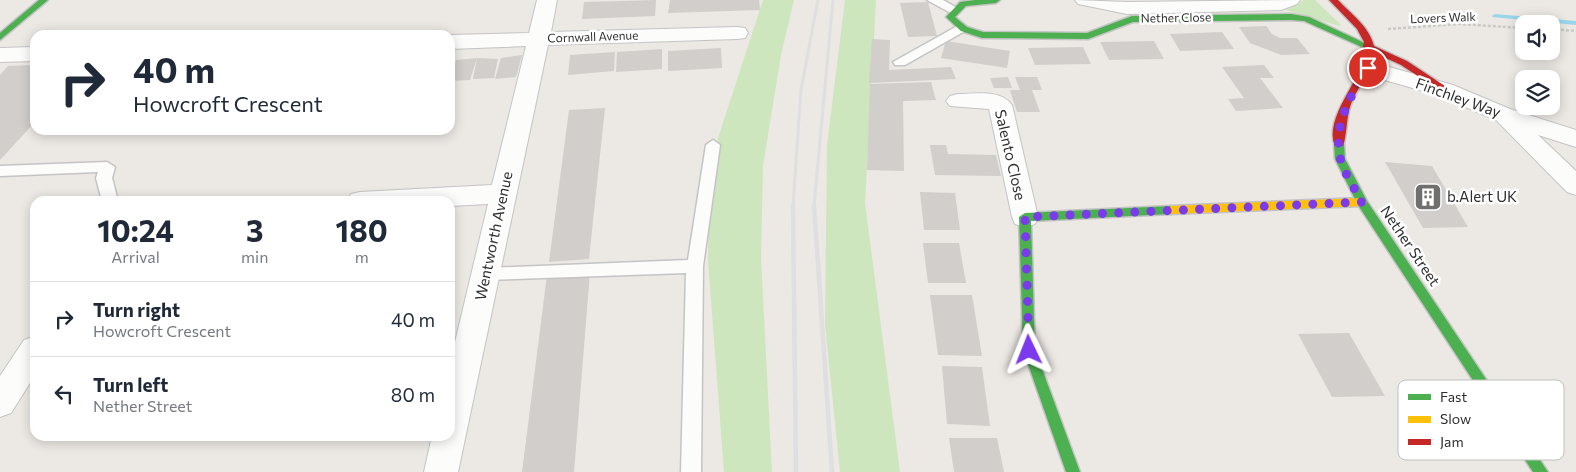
<!DOCTYPE html>
<style>
body{margin:0;font-family:Commissioner,sans-serif;background:#f2f2f3;color:#1f2937;height:100vh;display:flex;flex-direction:column;font-size:19px;white-space:nowrap}
*{box-sizing:border-box;margin:0}
p{font-size:16px;color:#747a83}
.icon{flex:none;width:28px;height:28px;fill:none;stroke:currentColor;stroke-width:2;stroke-linecap:round;stroke-linejoin:round}
.map{position:relative;flex:1;overflow:hidden}
.sheet{position:absolute;left:30px;top:196px;width:425px;height:245px;display:flex;flex-direction:column;background:#fff;border-radius:15px;box-shadow:0 2px 12px #0003}
.sheet>*{flex:none}
.guide{position:absolute;left:30px;top:30px;width:425px;height:105px;border-radius:15px;box-shadow:0 2px 12px #0003;background:#fff;color:#1f2937;overflow:hidden}
.buttons{position:absolute;left:1515px;top:15px;display:grid;gap:10px}
.buttons a{display:grid;place-items:center;width:45px;height:45px;border-radius:10px;background:#fff;box-shadow:0 2px 12px #0003;font-size:25px}
.pin{position:absolute;display:grid;place-items:center;width:42px;height:42px;color:#fff;margin:-21px;border:2px solid #fff;border-radius:50%;box-shadow:0 1px 5px #0007}
.me{position:absolute;width:55px;margin:-28px;rotate:358deg;stroke-linejoin:round;filter:drop-shadow(0 0 4px #0008)}
.turn{display:flex;align-items:center;gap:18px;height:105px;padding:0 20px;font-size:22px}
.turn .icon{width:65px;height:65px;stroke-width:2.5}
.turn b{display:block;font-size:35px;line-height:42px}
.eta{display:flex;justify-content:space-evenly;align-items:center;height:85px;text-align:center}
.eta b{font-size:30px;font-weight:700;line-height:35px}
ul{padding:0;list-style:none}
li{display:flex;align-items:center;gap:15px;height:75px;padding:0 20px;border-top:1px solid #e0e1e3}
li div{flex:1}
li b{display:block;font-size:19px}
li em{font-style:normal}
.map>svg:first-child{display:block}
</style>
<div class="map">
<svg width="1576" height="472" viewBox="0 0 1576 472">
<rect width="100%" height="100%" fill="#ece8e4"/>
<path fill="#cee6be" d="M763,0H794L781,55L763,166L761,258L772,472H724L708,261L709,201L718,138Z
M845,0H876L865,203L900,472H840L825,324L827,145Z
M1304,0H1315L1341,25L1339,26L1286,10Z"/>
<g fill="none" stroke-linecap="round" stroke-linejoin="round">
<path fill="#99d6ec" fill-rule="evenodd" d="M1495,14L1576,21V25L1493,17L1492,16Z"/>
</g>
<path fill="#d1cecb" d="M656,0L655,16L582,19L584,2Z
M670,0H759L760,10L668,13Z
M928,2L937,36L908,37L900,3Z
M1266,26L1272,34L1280,38H1297L1310,54L1281,55L1250,43L1239,27Z
M1222,32L1234,49L1180,51L1170,34Z
M872,39L890,40L889,70L951,67L956,79L869,83Z
M946,41L1010,51L1007,68L941,58Z
M1154,41L1164,59L1109,60L1100,42Z
M1083,47L1091,64L1035,65L1028,48Z
M721,48L722,68L668,71V51Z
M662,49V69L616,72L617,52Z
M615,52L614,71L568,75L570,55Z
M522,55L516,77L495,79L501,58Z
M477,58L498,59L494,78L473,79Z
M477,58L470,80L450,81L456,60Z
M35,65V122L0,160V75L8,66Z
M1264,65L1274,78H1260L1283,108L1236,111L1228,99L1244,98L1222,67Z
M1008,77L1012,88H994L990,78Z
M1015,77H1037L1042,90H1032L1040,112H1017L1010,90H1020Z
M931,82L936,100L903,101L904,171L867,170L870,84Z
M605,108L589,259L549,262L569,110Z
M930,145H946L948,154L996,155L1001,176L935,175Z
M1385,162L1432,166L1468,227L1423,228Z
M920,192L955,193L960,230H924Z
M923,243H959L966,283H928Z
M590,272L574,472H522L547,275Z
M930,295H972L982,356L938,355Z
M1349,333L1385,396L1332,397L1298,334Z
M942,366L982,367L990,426L947,424Z
M949,438H997L1004,472H954Z"/>
<g fill="none" stroke-linecap="round" stroke-linejoin="round">
<g stroke="#c5c4c5" stroke-width="3">
<path id="lane" d="M927,0H943L959,9L957,12H949Z
M961,24L967,28L965,31L905,65H895L893,62Z
M713,140L720,145L703,266L701,472H681L686,273L486,280L480,279L478,274L480,269L486,268L688,260L706,145Z
M107,162L115,167L112,178L118,201H102L96,178L98,172L0,176V166Z"/>
</g>
<g stroke="#c5c4c5" stroke-width="2">
<path id="street" d="M537,0H557L551,32L737,27L745,28L748,33L745,38L737,39L548,45L458,472H424L432,436H450V363L488,204L450,206V201H347L351,194L360,192L492,185L526,46L450,49V35L529,33Z
M1075,0L1127,2L1300,0L1297,4L1281,10L1127,14L1078,4Z
M35,47V61L0,62V48Z
M1368,61L1453,85L1510,109L1576,130V147L1538,135L1576,171V195L1567,192L1496,120L1437,95L1360,73L1357,68L1360,63Z
M958,94C975,94 1001,89 1012,105L1038,217L1035,224L1025,227L1015,224L1012,217L989,109L950,106L946,101L950,96Z
M35,336V375L11,413L0,417V376L24,340Z"/>
</g>
<g stroke="#c5c4c5" stroke-width="3">
<path id="fast" d="M39,0H48L0,40V33Z
M975,0H1000L996,3L966,6L955,17L967,27L983,32L1087,33L1132,16L1291,14L1309,17L1371,46L1367,49L1364,48L1304,21L1291,20L1133,22L1088,39L982,38L961,31L946,17L960,2Z
M1339,141L1344,144L1345,159L1367,201L1548,472H1533L1358,205L1335,159L1334,144Z
M1171,206L1176,210L1171,214L1031,221L1035,350L1080,472H1066L1023,350L1019,217L1025,213Z"/>
</g>
<g stroke="#c5c4c5" stroke-width="3">
<path id="slow" d="M1362,198L1367,202L1362,206L1171,214L1166,210L1171,206Z"/>
</g>
<g stroke="#c5c4c5" stroke-width="3">
<path id="jam" d="M1329,0H1338C1351,14 1369,26 1374,46L1407,61L1448,88V92H1442L1401,65L1375,53C1372,73 1356,88 1350,107C1346,120 1347,136 1343,146H1335C1323,118 1362,79 1366,52L1363,46L1364,42L1357,29Z"/>
</g>
<path stroke="#c9c9c8" stroke-width="2.5" stroke-dasharray="3 2" stroke-linecap="butt" d="M1388,29L1459,24L1524,28
M1551,29L1576,31"/>
<use href="#lane" fill="#fcfcfb" fill-rule="evenodd"/>
<use href="#street" fill="#fcfcfb" fill-rule="evenodd"/>
<use href="#fast" fill="#4caf50" fill-rule="evenodd"/>
<use href="#slow" fill="#ffc107" fill-rule="evenodd"/>
<use href="#jam" fill="#c62828" fill-rule="evenodd"/>
<path stroke="#dfdfe1" stroke-width="3" d="M793,206L801,90L818,0
M814,206L833,0"/>
<path stroke="#dfdfe1" stroke-width="4.5" d="M793,205L796,472
M814,205L832,472"/>
</g>
<g fill="none" stroke-linecap="round" stroke-linejoin="round">
<path stroke="#7c3aed" stroke-width="9" stroke-dasharray="0 16.2" d="M1029,350L1025,217L1362,202C1355,189 1343,172 1340,157C1333,124 1351,95 1368,68"/>
</g>
<defs>
<g id="building-square" transform="scale(1.4375)"><rect x="-9" y="-9" width="18" height="18" rx="4" fill="#706f6e" stroke="#fff"/><path d="M-4-6H4V6H1V3H-1V6H-4ZM-2.5-4.3h1.7v1.8h-1.7ZM.8-4.3h1.7v1.8H.8ZM-2.5-1h1.7V.8h-1.7ZM.8-1h1.7V.8H.8Z" fill="#fff"/></g>
</defs>
<g fill-rule="evenodd">
<use href="#building-square" x="1428" y="197"/>
</g>
<g text-anchor="middle" stroke-width="5" stroke-linejoin="round" paint-order="stroke">
<g font-size="12" fill="#2e2e2e" stroke="#fff">
<text transform="translate(1176 18) rotate(-1)" y="4">Nether Close</text>
<text transform="translate(1443 18) rotate(-2)" y="4">Lovers Walk</text>
<text transform="translate(593 37) rotate(-2)" y="4">Cornwall Avenue</text>
</g>
<g font-size="15" fill="#2e2e2e" stroke="#fff">
<text transform="translate(1458 98) rotate(20)" y="5">Finchley Way</text>
<text transform="translate(1010 155) rotate(77)" y="5">Salento Close</text>
<text transform="translate(494 236) rotate(-78)" y="5">Wentworth Avenue</text>
<text transform="translate(1410 246) rotate(56)" y="5">Nether Street</text>
</g>
<g font-size="15" fill="#2e2e2e" stroke="#fff" text-anchor="start">
<text x="1447" y="202">b.Alert UK</text>
</g>
</g>
<rect x="1398" y="380" width="166" height="80" rx="8" fill="#fff" stroke="#c0c0c0" stroke-width="1"/>
<rect x="1408" y="394" width="23" height="6" fill="#4caf50"/>
<rect x="1408" y="416" width="23" height="7" fill="#ffc107"/>
<rect x="1408" y="439" width="23" height="6" fill="#c62828"/>
<g font-size="14" fill="#2e2e2e">
<text x="1440" y="402">Fast</text>
<text x="1440" y="424">Slow</text>
<text x="1440" y="447">Jam</text>
</g>
</svg>
<div class="buttons">
<a><svg class="icon" aria-label="sound" viewBox="0 0 24 24"><path d="M4 9h4l5-4v14l-5-4H4zM17 9q2 3 0 6"/></svg></a>
<a><svg class="icon" aria-label="layers" viewBox="0 0 24 24"><path d="M12 4l9 5-9 5-9-5zM3 14l9 5 9-5"/></svg></a>
</div>
<div class="pin" style="left:1368px;top:68px;background:#d93025"><svg class="icon" aria-label="arrive" viewBox="0 0 24 24"><path d="M6 21V4h12l-3 4 3 4H6"/></svg></div>
<svg class="me" style="left:1029px;top:350px" viewBox="-20 -20 40 40"><path d="M0-17L14 15 0 8-14 15z" fill="#7c3aed" stroke="#fff" stroke-width="4"/></svg>
<div class="guide">
<div class="turn"><svg class="icon" aria-label="right" viewBox="0 0 24 24"><path d="M7 20v-9h11M14 6l5 5-5 5"/></svg><div><b>40 m</b>Howcroft Crescent</div></div>
</div>
<section class="sheet">
<div class="eta">
<div><b>10:24</b><p>Arrival</p></div>
<div><b>3</b><p>min</p></div>
<div><b>180</b><p>m</p></div>
</div>
<ul>
<li><svg class="icon" aria-label="right" viewBox="0 0 24 24"><path d="M7 20v-9h11M14 6l5 5-5 5"/></svg><div><b>Turn right</b><p>Howcroft Crescent</p></div><em>40 m</em></li>
<li><svg class="icon" aria-label="left" viewBox="0 0 24 24"><path d="M17 20v-9H6M10 6l-5 5 5 5"/></svg><div><b>Turn left</b><p>Nether Street</p></div><em>80 m</em></li>
</ul>
</section>
</div>
